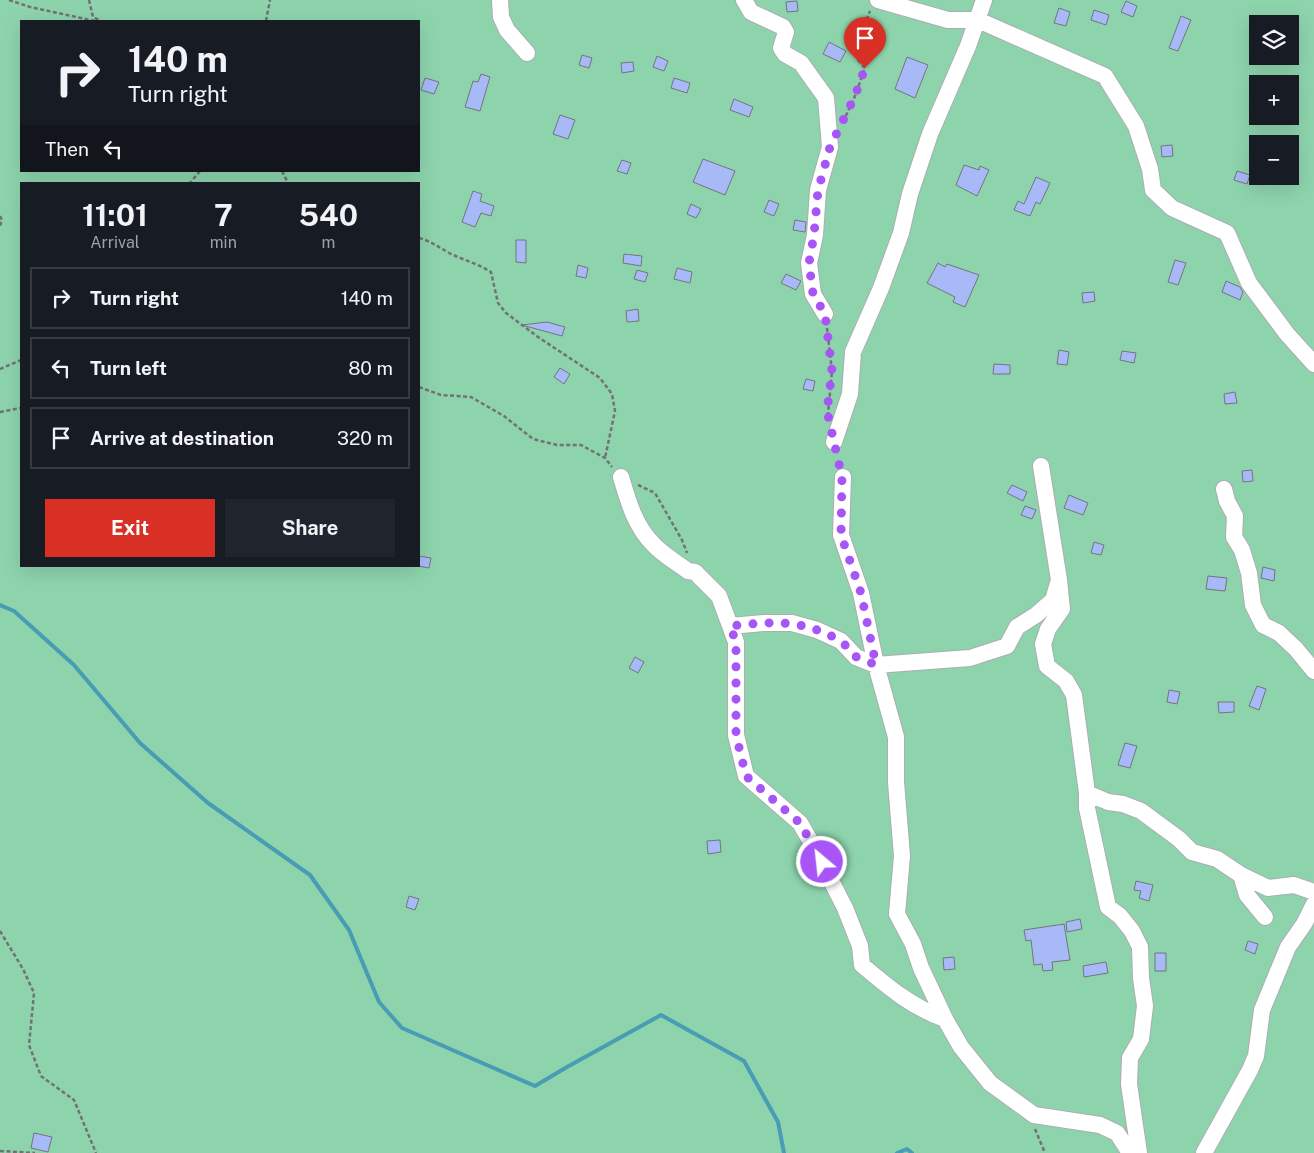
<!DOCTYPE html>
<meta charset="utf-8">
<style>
body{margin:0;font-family:"Public Sans",sans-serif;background:#20242c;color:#f1f3f6;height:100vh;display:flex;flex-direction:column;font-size:19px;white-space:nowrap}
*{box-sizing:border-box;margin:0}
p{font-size:16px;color:#9ea1a6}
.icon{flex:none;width:28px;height:28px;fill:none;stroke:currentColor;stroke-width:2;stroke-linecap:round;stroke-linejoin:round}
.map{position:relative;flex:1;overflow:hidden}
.side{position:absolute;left:20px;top:182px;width:400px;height:385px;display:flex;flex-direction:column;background:#171b24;border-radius:0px;box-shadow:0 5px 20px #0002}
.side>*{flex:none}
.hud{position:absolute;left:20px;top:20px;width:400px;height:152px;border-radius:0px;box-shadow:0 5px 20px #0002;background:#171b24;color:#f1f3f6;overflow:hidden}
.fabs{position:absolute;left:1249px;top:15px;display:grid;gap:10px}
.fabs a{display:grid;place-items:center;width:50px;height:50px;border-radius:0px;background:#171b24;box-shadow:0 5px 20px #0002;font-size:25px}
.pin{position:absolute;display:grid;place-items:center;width:42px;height:42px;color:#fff;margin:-51px -21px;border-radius:50% 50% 50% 0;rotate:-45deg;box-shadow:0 0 5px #0007}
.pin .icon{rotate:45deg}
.me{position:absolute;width:55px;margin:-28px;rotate:332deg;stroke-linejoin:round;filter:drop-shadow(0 0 4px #0008)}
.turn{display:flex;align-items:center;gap:18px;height:105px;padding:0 25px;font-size:22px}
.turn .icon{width:65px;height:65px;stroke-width:2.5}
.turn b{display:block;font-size:35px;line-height:42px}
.then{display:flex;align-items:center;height:48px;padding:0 25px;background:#0003;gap:10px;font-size:19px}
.eta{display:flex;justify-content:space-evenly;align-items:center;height:85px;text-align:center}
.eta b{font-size:30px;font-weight:700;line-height:35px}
.action{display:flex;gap:10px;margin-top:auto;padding:10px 25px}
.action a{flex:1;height:58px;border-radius:0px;background:#d93025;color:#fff;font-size:20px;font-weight:700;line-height:58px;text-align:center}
.action a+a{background:#20242c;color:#f1f3f6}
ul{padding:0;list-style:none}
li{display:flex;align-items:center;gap:15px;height:62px;margin:0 10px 8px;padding:0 15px;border:2px solid #363941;border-radius:0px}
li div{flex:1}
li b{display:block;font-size:19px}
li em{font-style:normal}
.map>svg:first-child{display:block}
</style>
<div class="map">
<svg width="1314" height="1153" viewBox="0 0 1314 1153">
<rect width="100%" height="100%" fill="#e9ebf0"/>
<path fill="#8dd4ad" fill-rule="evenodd" d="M0,0H1314V1153H0ZM21,21H419V171H21ZM1258,24H1290V56H1258ZM1258,84H1290V116H1258ZM1258,144H1290V176H1258ZM21,184H419V566H21Z"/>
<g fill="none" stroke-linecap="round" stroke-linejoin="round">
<path stroke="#489cb3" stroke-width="4" d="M0,605L14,611L74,665L140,743L208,803L310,875L349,930L379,1002L402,1028L535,1086L567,1067L661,1015L744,1061L778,1122L784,1153
M897,1153L907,1149L912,1153"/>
</g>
<path fill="#a8b9f8" stroke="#74757a" d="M797,1L798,11L787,12L786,2Z
M1126,1L1137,6L1133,17L1121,12Z
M1059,8L1070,12L1066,26L1054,23Z
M1094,10L1109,15L1106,25L1091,20Z
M1181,16L1191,20L1178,51L1169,48Z
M829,42L846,51L840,62L823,54Z
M582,55L592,58L589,68L579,65Z
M657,56L668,61L664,71L653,67Z
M907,57L928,65L915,98L895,89Z
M633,62L634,71L622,73L621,63Z
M481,74L490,77L480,111L465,107L473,81L478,82Z
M425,78L439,82L434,94L421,90Z
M674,78L690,83L687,93L671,88Z
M734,99L753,107L749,117L730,110Z
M560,115L575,120L568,139L553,134Z
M1172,145L1173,156L1162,157L1161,146Z
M703,159L735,171L725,195L693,182Z
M622,160L631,163L627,174L617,171Z
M964,165L979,170L980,166L989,170L977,196L956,185Z
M1237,171L1250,175L1247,184L1234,180Z
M1036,177L1050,183L1040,204L1036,202L1030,216L1014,210L1018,201L1024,204Z
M473,191L482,194L480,201L494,206L491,216L481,213L475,227L462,222Z
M769,200L779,204L774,216L764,212Z
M691,204L701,209L696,218L687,214Z
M795,220L806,222L805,232L793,230Z
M516,240H526V263L516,262Z
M624,254L642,256L641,266L623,263Z
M1175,260L1186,263L1178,285L1168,282Z
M938,263L945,267L947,264L979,275L965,307L953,302L955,297L927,283Z
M578,265L588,268L586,278L576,276Z
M677,268L692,272L690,283L674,279Z
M637,270L648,273L645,282L634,279Z
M786,274L801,281L796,290L781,283Z
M1226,281L1240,287L1243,292L1240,300L1222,292Z
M1094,292L1095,301L1083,303L1082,293Z
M638,309L639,321L627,322L626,311Z
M547,322L565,327L562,336L522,325Z
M1059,350L1069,352L1067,365L1057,364Z
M1122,351L1136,353L1134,363L1120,360Z
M994,364L1010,365V374H993Z
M560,368L570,374L564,384L554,377Z
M806,379L815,381L813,391L803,389Z
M1235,392L1237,403L1225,404L1224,394Z
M1252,470L1253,481L1243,482L1242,471Z
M1012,485L1027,492L1023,501L1007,493Z
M1069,495L1088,503L1083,515L1064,508Z
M1025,506L1036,510L1032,519L1021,515Z
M1094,542L1104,545L1101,555L1091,553Z
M419,556L431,558L429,568L418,566Z
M1263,567L1275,570L1274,581L1261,578Z
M1208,576L1227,578L1225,591L1206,589Z
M635,657L644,662L638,673L629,668Z
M1257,686L1266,689L1259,710L1249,706Z
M1169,690L1180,692L1177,704L1167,702Z
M1218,702H1234V712L1219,713Z
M1125,743L1137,746L1130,768L1118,765Z
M720,840L721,852L708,854L707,841Z
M1136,881L1153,885L1149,901L1139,898L1141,891L1134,890Z
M409,896L419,899L415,910L406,907Z
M1080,919L1082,929L1067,932L1066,922Z
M1064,924L1070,960L1052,962L1053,970L1043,971L1042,964L1034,965L1031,940L1026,941L1024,930Z
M1248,941L1258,944L1255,954L1245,950Z
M1155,953H1166V971H1155Z
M954,957L955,969L944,970L943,958Z
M1106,962L1108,973L1084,977L1083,966Z
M34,1133L52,1137L48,1152L31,1148Z"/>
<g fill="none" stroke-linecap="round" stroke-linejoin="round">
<g stroke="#abadb2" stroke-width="18">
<path id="minor" d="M500,0L501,17L507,30L527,53
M744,0L751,12L783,27L786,32L781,48L785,54L801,63L826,98L830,147L818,190L815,235L809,263L813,294L825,314
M878,0L948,20H978L1105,76L1136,126L1150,169L1153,190L1172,208L1227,233L1249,283L1287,334L1314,364
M834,442L850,394L853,352L881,288L901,233L910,194L930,134L968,46L984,0
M621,477C628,501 635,526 653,544C663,555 676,562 688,571L695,572L719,596L736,642V735L746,776L800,823L814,847L845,908L860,946L862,965C888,987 913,1008 945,1019L961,1047L990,1083L1034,1115L1100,1125L1117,1133L1130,1153
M843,477L841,535L861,593L876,665L896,737V782L902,856L897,914L913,944L921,968L945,1019
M1224,489L1227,501L1235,516L1234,537L1242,550L1249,573L1253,605L1263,625L1279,633L1296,649L1314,671
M1059,580L1062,609L1048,629L1043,644L1047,666L1066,681L1074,695L1087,793V808L1108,907L1120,916L1132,931L1140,947L1141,978L1145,1006L1141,1039L1130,1058L1129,1084L1139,1153
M730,626L764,623H792L817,630L841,641L856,657L876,665L970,658L1007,646L1017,627L1036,615L1053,600L1059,580L1041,466
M1087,793L1108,802L1123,804L1141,811L1179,839L1192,852L1217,859L1241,875L1268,888L1294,885L1314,892
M1241,875L1247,895L1265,917
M1204,1153L1250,1070L1256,1056L1262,1010L1288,947L1304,924L1314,904"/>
</g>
<path stroke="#717276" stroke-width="2.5" stroke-dasharray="4 2.5" stroke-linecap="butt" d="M9,0L30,7L95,21
M89,0L93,17L101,21
M266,21L270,0
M843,122L855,96L865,68L858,60L862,31L870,11
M282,171L288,183L290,184
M189,184L200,171
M0,216L2,220L0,226
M419,238C431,241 440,248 451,254C464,260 478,264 491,272L498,303L506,313L538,337L600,378L612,394L615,411L605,458
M827,328L832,371L828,414
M0,369L21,360
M419,387L441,395L471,397L504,416L533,439L557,445H581L605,458L612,467
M0,412L21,408
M638,485L655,493L682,540L687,553
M0,931L23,969L34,993L29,1045L41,1076L74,1100L96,1153
M1035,1129L1045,1153
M0,1151L35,1153"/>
<use href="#minor" stroke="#fff" stroke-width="16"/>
</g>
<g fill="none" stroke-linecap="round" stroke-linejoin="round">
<path stroke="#a855f7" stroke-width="9" stroke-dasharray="0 16.2" d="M822,862L800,823L746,776L736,735V642L730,626C772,622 799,618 839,640C845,643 849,651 855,656C861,660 870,662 876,665L861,593L841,535L842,477L827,411L832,371L825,314L813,294L809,263L814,235L818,190L822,176L830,147L855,96L865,68"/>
</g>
</svg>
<div class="fabs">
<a><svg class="icon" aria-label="layers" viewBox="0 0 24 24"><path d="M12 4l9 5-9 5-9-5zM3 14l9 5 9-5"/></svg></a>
<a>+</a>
<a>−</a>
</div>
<div class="pin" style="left:865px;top:68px;background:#d93025"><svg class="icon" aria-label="arrive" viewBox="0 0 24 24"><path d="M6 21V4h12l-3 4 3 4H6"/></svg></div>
<svg class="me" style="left:822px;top:862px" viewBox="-20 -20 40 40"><circle r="17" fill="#a855f7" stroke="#fff" stroke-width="3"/><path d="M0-11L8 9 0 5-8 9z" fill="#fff"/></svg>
<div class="hud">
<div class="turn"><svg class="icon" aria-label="right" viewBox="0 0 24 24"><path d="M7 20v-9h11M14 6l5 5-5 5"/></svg><div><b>140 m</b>Turn right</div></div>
<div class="then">Then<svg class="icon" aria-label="left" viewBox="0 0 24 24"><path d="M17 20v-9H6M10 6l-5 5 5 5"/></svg></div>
</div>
<section class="side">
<div class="eta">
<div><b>11:01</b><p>Arrival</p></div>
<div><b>7</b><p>min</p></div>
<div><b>540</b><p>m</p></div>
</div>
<ul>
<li><svg class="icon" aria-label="right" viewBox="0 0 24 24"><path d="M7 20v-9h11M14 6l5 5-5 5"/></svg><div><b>Turn right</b></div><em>140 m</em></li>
<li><svg class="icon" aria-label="left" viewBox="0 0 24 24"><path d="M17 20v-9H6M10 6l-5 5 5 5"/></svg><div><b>Turn left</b></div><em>80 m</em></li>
<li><svg class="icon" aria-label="arrive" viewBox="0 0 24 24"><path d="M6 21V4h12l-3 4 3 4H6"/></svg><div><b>Arrive at destination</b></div><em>320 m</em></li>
</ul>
<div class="action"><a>Exit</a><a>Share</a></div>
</section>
</div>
